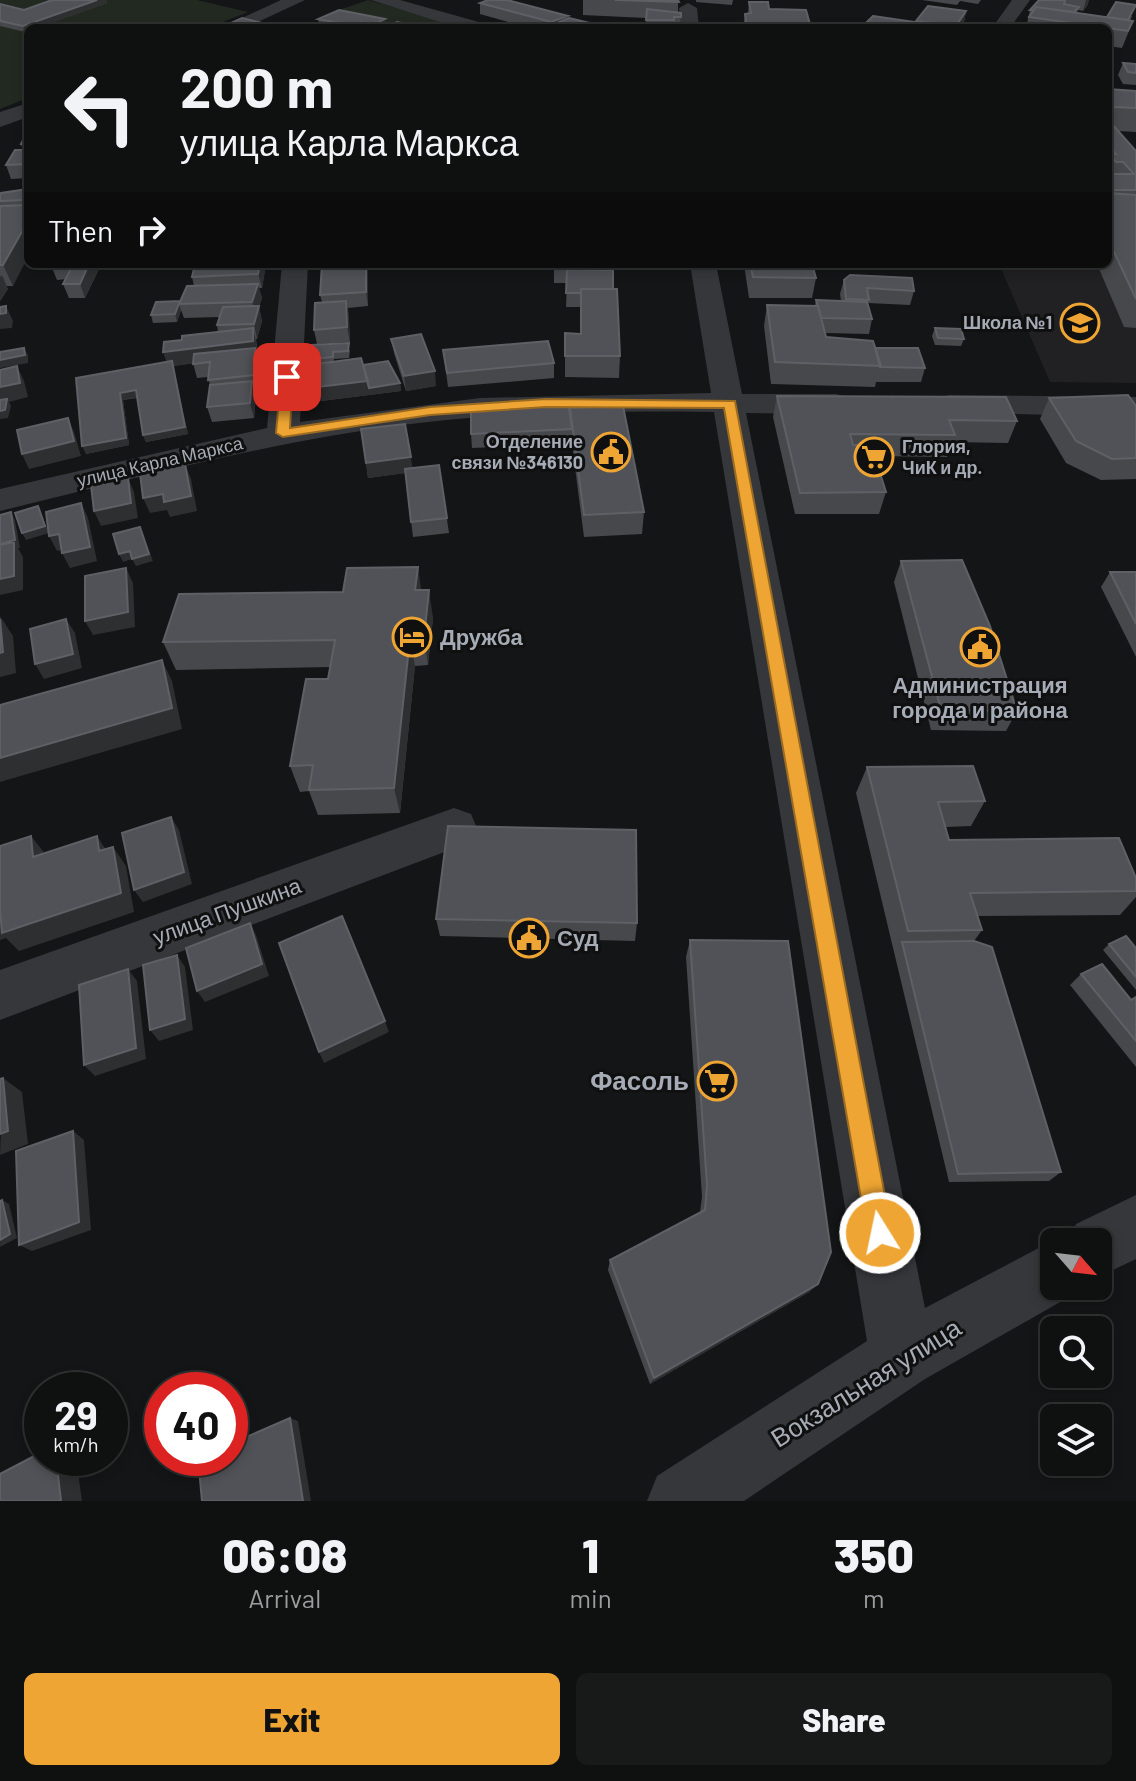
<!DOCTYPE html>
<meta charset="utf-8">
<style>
body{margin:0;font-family:Barlow,sans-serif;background:#181919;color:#f1f3f6;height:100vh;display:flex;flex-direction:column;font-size:30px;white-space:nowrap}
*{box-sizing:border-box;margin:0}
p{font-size:26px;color:#9b9d9f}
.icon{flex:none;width:44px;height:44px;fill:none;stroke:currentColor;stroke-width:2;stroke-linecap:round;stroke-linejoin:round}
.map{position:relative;height:1501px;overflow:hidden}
.drawer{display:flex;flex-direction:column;background:#0f1010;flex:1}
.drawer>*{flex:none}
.guide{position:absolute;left:24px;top:24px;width:1088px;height:244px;border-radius:12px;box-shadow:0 4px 12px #0003,0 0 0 2px #2f3030;background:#0f1010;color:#f1f3f6;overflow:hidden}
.needle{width:52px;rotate:118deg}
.fabs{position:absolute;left:1040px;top:1228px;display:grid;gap:16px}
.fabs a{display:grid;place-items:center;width:72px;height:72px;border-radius:12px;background:#0f1010;box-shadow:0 4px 12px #0003,0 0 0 2px #2f3030;font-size:40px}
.speed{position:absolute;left:24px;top:1372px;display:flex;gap:16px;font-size:40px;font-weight:700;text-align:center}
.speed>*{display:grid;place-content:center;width:104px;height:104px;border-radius:50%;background:#0f1010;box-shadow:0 4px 12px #0003,0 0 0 2px #2f3030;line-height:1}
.speed small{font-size:20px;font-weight:400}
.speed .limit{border:12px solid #d22;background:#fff;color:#111}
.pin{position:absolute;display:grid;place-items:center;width:68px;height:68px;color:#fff;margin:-34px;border-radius:16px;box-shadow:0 4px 12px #0006}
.me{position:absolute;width:88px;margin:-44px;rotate:350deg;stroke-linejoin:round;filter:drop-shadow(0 0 6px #0008)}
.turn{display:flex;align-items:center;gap:28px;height:168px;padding:0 24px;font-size:36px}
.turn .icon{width:104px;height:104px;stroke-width:2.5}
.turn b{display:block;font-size:56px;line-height:68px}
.then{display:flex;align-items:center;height:76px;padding:0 24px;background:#0003;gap:16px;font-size:30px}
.eta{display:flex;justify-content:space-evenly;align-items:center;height:136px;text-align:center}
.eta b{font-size:48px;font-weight:800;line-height:56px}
.action{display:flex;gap:16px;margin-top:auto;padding:16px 24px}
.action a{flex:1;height:92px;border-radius:12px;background:#efa533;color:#111;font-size:32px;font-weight:800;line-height:92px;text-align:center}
.action a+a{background:#181919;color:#f1f3f6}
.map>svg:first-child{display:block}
</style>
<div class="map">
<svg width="1136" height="1501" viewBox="0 0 1136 1501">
<rect width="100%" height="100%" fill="#141516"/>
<path fill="#212123" d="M1136,216V383L1050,382L999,264H1108Z"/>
<path fill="#212921" d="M0,0H197L248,12L208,28H28V98L0,109Z
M368,0L470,28H391L333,12Z"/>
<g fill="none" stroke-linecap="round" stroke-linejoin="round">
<path fill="#36373b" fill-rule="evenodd" d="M281,0H305L245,28H220Z
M371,0H400L486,24L488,28H459Z
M1012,0H1030L1010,28H992Z
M688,3L697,8L699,28H681L679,8Z
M28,103V117L0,127V112Z
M282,264H308L300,422L480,398L711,393L690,264H716L742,394H836L847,397L852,404L847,411L836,414L746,413L925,1308L1054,1240L1059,1242H1054V1286H1079L1076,1293L925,1379L744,1501H647L657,1476L867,1341L714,412C619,411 523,411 428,422C283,438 142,477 0,511V489L267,428Z
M949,395L1136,397V417L938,412L933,405L938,398Z
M454,808L471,814L477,828L471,842L0,1020V970Z
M1136,1195V1259L1098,1277V1242H1069L1076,1224Z"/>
</g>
<path fill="#46484b" d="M52,0H106L107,3L25,32L0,26V4L24,10Z
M583,0H678V13H681L680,28H644L646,24V18L583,15Z
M696,0H733L732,5L696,2Z
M922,0H981L978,4L960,1L957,5Z
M1039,0H1089L1087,6L1083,11L1078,10L1077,13L1107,17L1132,16L1130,21H1133L1122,48L1108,46V28H1026L1030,10Z
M749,2L769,9L811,28H743L745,14L748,13Z
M480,3L568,18L606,28H530L480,14Z
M966,11L964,22L960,28H865L866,23L916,22V21Z
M318,19H385L386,28H425H320Z
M1123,63L1136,64V85L1123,84L1118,75Z
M1108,89L1136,91V132L1118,131L1136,151V328L1124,327L1097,264H1108Z
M28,134V178L11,179L6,165L23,150L21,144Z
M28,189V204L13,286H6L8,289L0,301V195Z
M52,264H98L100,267L85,298H69L63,284L66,279L57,280L51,265Z
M195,264H263L265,270L262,288H259L262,298L259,307L262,321L257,339H256L259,363L258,390H254L256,396L254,418L212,422L207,407L210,386L208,377L197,378L193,363L173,366L188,434L146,442L143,435L137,398L123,400L129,445L86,454L76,378L167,362L182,340L218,332L217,325L219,317L184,318L181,310L177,322L153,323L151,315L180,301L194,286L192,277Z
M322,264H368V306L348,308L350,342L317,344L314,330L322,302L320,295Z
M554,264H613V289L620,356L619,378L565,377V333L581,334V307H566L567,283H554Z
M744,264H812L816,278L812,298H749Z
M844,280L914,291L910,305L868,303L872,319L869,334L825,333L826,337L875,348L925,368L921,382H876L875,387L771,384L764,326L767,305L815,306L816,300L841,301L840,294Z
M935,328L964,339L961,346L935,345L932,336Z
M391,339L436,386L406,391L394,353Z
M312,345L350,350L349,358L334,359V361L363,365L400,383L401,391L313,402L311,359Z
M443,350L554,363V378L448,387Z
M777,396L1017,421L1008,443L952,442L947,457L874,456L886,492L879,514H795L773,417Z
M1049,398L1136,406V479L1101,480L1066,463L1040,419Z
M570,414L644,512L642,534L584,537L572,444L472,448L471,434Z
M366,463L413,468L439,465L449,533L413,537L405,473L368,478Z
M901,561L1017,711L1006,731L931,730L894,582Z
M1110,572H1136V657L1101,587Z
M422,590L433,618L428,665L415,666L400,813L318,815L309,791L300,792L290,766L328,679L330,667L176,670L163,642Z
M867,767L985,801L971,826L946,827L949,840L1136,878V897L1120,915L977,916L982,930L974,941L1061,1172L1049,1181L949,1182L856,793Z
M436,919L637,923L635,941L440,936Z
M690,940L818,1284L809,1292L650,1384L608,1270L610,1260L700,1212L702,1197L686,957Z
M1109,944L1136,948V990L1103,950Z
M1081,974L1131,1000L1136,997V1067L1070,985Z"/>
<path fill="#2e2f31" d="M97,0H106L107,3L36,28H28V31L25,32L23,26Z
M1086,0H1089L1087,6L1083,11Z
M966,11L964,22L960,28H956Z
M568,16L567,27L554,24V28H552L551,22Z
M385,19L386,28H366Z
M28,193V204L26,207L23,200Z
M28,221V257L13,286L3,265Z
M89,264H98L100,267L85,298L80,284Z
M260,264H263L265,270L262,288L258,274Z
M366,264H368V306L366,292Z
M2,275L8,289L0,301V277Z
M258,284L262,298L259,307L262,321L257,339L254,324L256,316L252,302Z
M346,301L349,315L350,342L347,327Z
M179,304L181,310L177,322L175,314Z
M6,306L13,321L12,328L0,329V314Z
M253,328L256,342L257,356L259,363L258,390L254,375L255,356L173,366L188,434L146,442L143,435L168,366L163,352Z
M24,348L28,355V363L0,368V360Z
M17,366L24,381L28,397L9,402L11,406L8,418L0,419V387Z
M435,371L436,386L406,391L404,376Z
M252,381L256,396L254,418L250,403Z
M368,381L400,383L401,391L313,402L310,388Z
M136,390L139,397L123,400L129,445L86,454L82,446L120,393Z
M68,418L74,432L81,456L29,469L22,454Z
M411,457L413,472L368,478L366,463Z
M185,464L191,479L197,511L170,517L167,510L150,513L143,498Z
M128,478L134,492L138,518L101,526L94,511Z
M81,503L88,518L97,561L70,568L62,553Z
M38,506L49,533L26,540L22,533Z
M11,512L15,520L20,548H18L23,557V590L0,595V553Z
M59,534L67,549L57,551L49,536Z
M143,534L153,561L136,566L132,559L123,562L119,554Z
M418,567L422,595L415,590Z
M126,568L133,583L135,627L93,635L85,621Z
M429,590L433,618L428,665L424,638Z
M0,616L13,636L16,673L0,677Z
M66,619L75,633L82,668L44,679L35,664Z
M410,638L415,666L400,813L394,788Z
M162,660L172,681L182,729L0,782V758Z
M171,817L179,830L192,884L143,902L134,890Z
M31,836L46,855L33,857Z
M97,836L110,856L99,851Z
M113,847L126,866L134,912L19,951L6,938L0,940V923Z
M250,923L256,935L269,976L205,1002L197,991Z
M177,955L185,967L193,1030L159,1041L150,1030Z
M128,969L137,981L146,1059L95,1076L84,1065Z
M385,1021L389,1032L324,1063L319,1052Z
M3,1078L22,1092L28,1144L0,1155Z
M73,1131L84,1140L91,1230L32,1251L19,1245Z
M2,1200L9,1204L17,1238L0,1247Z
M818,1284L809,1292L650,1384L654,1378Z
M290,1418L298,1421L311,1501H303Z
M56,1458H76L82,1501H61Z"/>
<path fill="#515257" stroke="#5e6066" stroke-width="2" d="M52,0H97L23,26L0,21V4L24,10Z
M488,0H507L568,16L551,22L480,3Z
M615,0H678L679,2Z
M1039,0H1065L1064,4L1079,7L1074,12L1036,7L1034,10H1030Z
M749,2H768L769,9L806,10L811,28H747L745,14L751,13Z
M1116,2L1136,5L1128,20L1107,17Z
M928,6L966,11L956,26L916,21Z
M1036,7L1133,21L1128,31L1029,17Z
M647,9L681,13V17H674V20H646Z
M339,10L385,19L366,28L318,19Z
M873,16L921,23L917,28H879L881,26L866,23Z
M242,18L270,25L262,28H220Z
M569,18L606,27L603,28H570L554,24Z
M397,22L425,28H386Z
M612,24H635V28H611Z
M644,24H676V28H644Z
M936,25L954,28H934Z
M1123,63L1136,64V73L1128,72Z
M1108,89L1136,91V108L1113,107L1108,96Z
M1108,124H1112L1136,151V190H1112L1108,185V174H1134L1123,162H1116L1109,154H1116L1108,144Z
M26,134H28V144H21Z
M15,150H28V164L6,165Z
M28,189V193L23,200L0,201V195L1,193Z
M1108,193L1136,195V299L1108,239Z
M28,205V221L3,265H0V206Z
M52,264H89L80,284H63L73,265H51Z
M195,264H260L258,274L192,277Z
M322,264H366V292L320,295Z
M750,264H812L816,278L753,277Z
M567,269L613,270V289H581V293H566Z
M850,275L912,278L914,291L867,288L869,300L846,299L844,280Z
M258,284L252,302L179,304L187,286Z
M581,289H617L620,356H565V333L581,334Z
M816,300L867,302L872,319L821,318Z
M180,301L175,314L151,315L156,302Z
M346,301L347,327L314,330L315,303Z
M767,305L818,306L826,337L873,341L881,366L775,362Z
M6,306V313L0,314V307Z
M259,306L254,324L217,325L223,307Z
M253,328V341L163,352L164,342L182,340V336Z
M935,328L961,329L964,339L938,338Z
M421,334L435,371L404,376L391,339Z
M548,341L554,363L447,373L443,350Z
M349,343L348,351L333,352V357L311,359L312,345Z
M24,348L25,355L0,360V352Z
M255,348L254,375L208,380L210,362L193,364L194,354Z
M875,348H918L925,368L880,367Z
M361,358L368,381L310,388L308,365Z
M172,361L185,427L143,435L136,390L120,393L126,438L82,446L76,378Z
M388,361L400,383L369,388L363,365Z
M17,366L20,383L0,387V370Z
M252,381L250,403L207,407L210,385Z
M1128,395L1136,406V458L1112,459L1076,441L1049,398Z
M777,396L1006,397L1017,421L949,420L955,435L850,434L853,445H871L886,492L800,493Z
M7,399L5,410L0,411V400Z
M568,401L572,429L471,434V405Z
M623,406L644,512L584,515L570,408Z
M68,418L74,441L22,454L17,430Z
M405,424L411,457L366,463L361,429Z
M185,464L191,496L164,502L163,494L143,498L140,473Z
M439,465L447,518L411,522L405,469Z
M128,478L131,503L94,511L91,485Z
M81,503L90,547L62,553L59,534L49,536L46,512Z
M38,506L45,526L22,533L15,513Z
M11,512L15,540L0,544V515Z
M140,527L149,554L132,559L130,551L119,554L113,534Z
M14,542V576L0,579V545Z
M962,560L990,626L1017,711L941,710L901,561Z
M418,567L415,590H429L424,638H410L394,788L309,790L313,765L290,766L306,679H328L335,640L163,642L179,594L343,592L347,568Z
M126,568L128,612L85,621V576Z
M1110,572H1136V624Z
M0,619L3,652L0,653Z
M66,619L73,654L35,664L30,629Z
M162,660L172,708L0,758V705Z
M973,766L985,801L938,802L949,840L1119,838L1136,878V891L970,893L982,930L908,931L867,767Z
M171,817L184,872L134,890L122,833Z
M448,826L636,830L637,923L436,919Z
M31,836L33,857L97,836L99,851L113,847L121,893L2,933L0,910V846Z
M342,916L385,1021L319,1052L279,943Z
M250,923L262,964L197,991L186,948Z
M1126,936L1136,948V977L1109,944Z
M690,940L788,941L831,1252L818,1284L654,1378L610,1260L705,1210L707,1185Z
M974,941L992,947L1061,1172L958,1174L902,942Z
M177,955L185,1019L150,1030L143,965Z
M1102,964L1131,1000L1136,997V1041L1081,974Z
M128,969L136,1048L84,1065L79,985Z
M3,1078L8,1131L0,1134V1079Z
M73,1131L79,1222L19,1245L16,1151Z
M2,1200L10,1234L0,1240V1201Z
M290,1418L303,1501H202L198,1458H230V1444Z
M42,1452V1458H56L61,1501H0V1474Z"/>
<path fill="#efa533" stroke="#9b6b21" stroke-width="2" d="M287,373L293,377L290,428L430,407L546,399L735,401L892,1233L889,1242L880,1246L871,1242L867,1233L724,408L546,407L430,415L283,437L276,433L281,377Z"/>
<defs>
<g id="school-ring" transform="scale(2)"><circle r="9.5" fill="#101011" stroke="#efa533" stroke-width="1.5"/><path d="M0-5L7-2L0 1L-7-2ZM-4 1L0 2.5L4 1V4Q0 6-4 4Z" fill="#efa533"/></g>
<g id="civic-ring" transform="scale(2)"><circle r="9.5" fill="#101011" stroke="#efa533" stroke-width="1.5"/><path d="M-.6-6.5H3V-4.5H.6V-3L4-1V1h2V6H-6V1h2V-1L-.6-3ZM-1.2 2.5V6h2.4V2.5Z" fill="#efa533"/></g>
<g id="supermarket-ring" transform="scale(2)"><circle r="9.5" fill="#101011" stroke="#efa533" stroke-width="1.5"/><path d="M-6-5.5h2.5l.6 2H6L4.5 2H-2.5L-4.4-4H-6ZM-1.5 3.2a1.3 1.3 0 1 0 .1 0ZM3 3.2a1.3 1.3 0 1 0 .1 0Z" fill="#efa533"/></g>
<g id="hotel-ring" transform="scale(2)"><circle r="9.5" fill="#101011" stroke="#efa533" stroke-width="1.5"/><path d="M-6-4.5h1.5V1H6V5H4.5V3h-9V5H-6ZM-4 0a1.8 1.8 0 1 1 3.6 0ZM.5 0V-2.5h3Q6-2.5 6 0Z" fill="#efa533"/></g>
</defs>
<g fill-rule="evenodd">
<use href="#school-ring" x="1080" y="323"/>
<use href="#civic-ring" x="611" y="452"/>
<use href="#supermarket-ring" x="874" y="457"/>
<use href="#hotel-ring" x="412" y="637"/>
<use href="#civic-ring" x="980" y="647"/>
<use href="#civic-ring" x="529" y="938"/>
<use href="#supermarket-ring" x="717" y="1081"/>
</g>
<g text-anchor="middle" stroke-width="6" stroke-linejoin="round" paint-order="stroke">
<g font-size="18" font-weight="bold" fill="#a6acb6" stroke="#101011" text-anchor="end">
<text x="1052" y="329">Школа №1</text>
<text x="583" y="448">Отделение<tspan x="583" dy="21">связи №346130</tspan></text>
<text x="902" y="453" text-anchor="start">Глория,<tspan x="902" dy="21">ЧиК и др.</tspan></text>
</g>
<g font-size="18" fill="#a6acb6" stroke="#101011">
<text transform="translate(160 462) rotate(-13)" y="6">улица Карла Маркса</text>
</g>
<g font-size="22" font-weight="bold" fill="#a6acb6" stroke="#101011" text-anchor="start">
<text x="440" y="645">Дружба</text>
<text x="980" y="693" text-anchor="middle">Администрация<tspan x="980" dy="25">города и района</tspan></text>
<text x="557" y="946">Суд</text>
</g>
<g font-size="22" fill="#a6acb6" stroke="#101011">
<text transform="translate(227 911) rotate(-20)" y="8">улица Пушкина</text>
</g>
<g font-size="26" font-weight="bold" fill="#a6acb6" stroke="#101011" text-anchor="end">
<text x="689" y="1090">Фасоль</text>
</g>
<g font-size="26" fill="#a6acb6" stroke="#101011">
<text transform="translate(866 1383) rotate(-32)" y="9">Вокзальная улица</text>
</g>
</g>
</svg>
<div class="fabs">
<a><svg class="needle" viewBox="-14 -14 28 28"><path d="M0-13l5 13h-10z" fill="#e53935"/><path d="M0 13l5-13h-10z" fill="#9b9d9f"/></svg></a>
<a><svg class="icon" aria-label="search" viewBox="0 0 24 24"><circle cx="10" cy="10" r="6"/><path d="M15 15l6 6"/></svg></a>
<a><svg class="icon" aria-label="layers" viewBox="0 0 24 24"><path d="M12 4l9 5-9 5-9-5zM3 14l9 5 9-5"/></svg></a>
</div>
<div class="speed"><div>29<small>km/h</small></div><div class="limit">40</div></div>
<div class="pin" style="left:287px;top:377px;background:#d93025"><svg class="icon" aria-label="arrive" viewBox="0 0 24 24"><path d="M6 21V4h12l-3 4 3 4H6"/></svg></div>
<svg class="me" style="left:880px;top:1233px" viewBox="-20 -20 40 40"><circle r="17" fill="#efa533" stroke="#fff" stroke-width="3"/><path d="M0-11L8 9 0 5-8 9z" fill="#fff"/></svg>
<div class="guide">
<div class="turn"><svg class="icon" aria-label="left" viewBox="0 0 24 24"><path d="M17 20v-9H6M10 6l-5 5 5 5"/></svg><div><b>200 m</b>улица Карла Маркса</div></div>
<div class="then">Then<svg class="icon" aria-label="right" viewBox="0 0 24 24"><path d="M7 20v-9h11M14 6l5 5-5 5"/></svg></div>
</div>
</div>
<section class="drawer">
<div class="eta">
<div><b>06:08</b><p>Arrival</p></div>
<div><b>1</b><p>min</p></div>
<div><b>350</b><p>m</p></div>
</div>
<div class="action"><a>Exit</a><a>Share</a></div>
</section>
